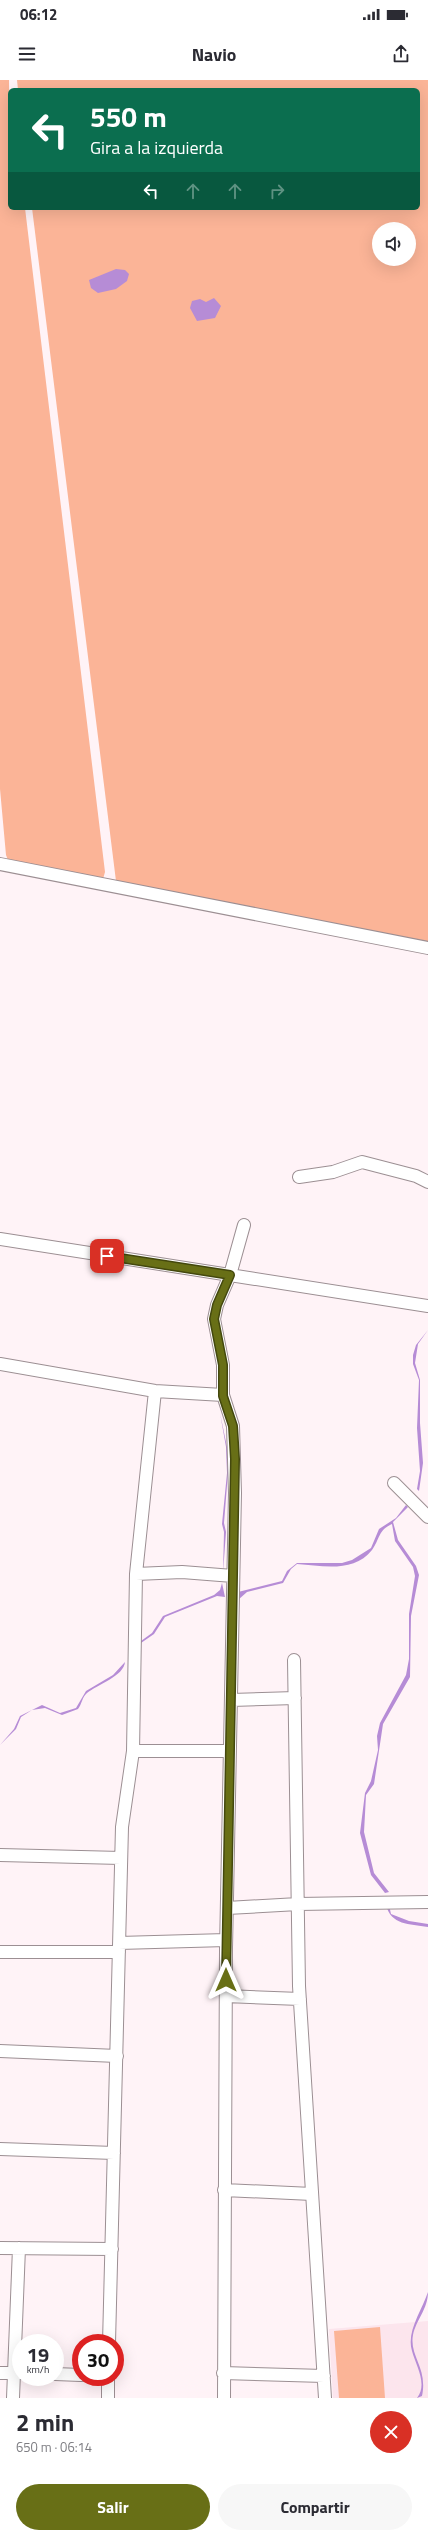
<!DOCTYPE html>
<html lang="es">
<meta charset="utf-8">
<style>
body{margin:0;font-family:"Titillium Web",sans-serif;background:#f7f7f7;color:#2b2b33;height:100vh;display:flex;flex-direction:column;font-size:15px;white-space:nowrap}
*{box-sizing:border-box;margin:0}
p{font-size:13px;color:#7c7c81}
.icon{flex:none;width:22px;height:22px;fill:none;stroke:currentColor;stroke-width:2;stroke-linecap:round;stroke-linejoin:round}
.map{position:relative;height:2318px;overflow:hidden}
.sheet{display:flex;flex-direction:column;background:#fff;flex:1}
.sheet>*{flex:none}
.guide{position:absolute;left:8px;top:8px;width:412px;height:122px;border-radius:6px;box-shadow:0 4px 16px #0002;background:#0b6e4f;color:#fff;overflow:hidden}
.controls{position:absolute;left:372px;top:142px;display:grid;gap:8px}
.controls a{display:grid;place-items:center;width:44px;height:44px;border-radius:50%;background:#fff;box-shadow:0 4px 16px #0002;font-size:20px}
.speed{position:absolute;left:12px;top:2254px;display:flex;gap:8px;font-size:20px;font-weight:700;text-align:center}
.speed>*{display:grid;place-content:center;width:52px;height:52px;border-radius:50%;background:#fff;box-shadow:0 4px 16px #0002;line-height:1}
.speed small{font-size:10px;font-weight:400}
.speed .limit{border:6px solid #d22;background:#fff;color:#111}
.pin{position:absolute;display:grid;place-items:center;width:34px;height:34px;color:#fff;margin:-17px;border-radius:8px;box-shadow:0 2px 6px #0006}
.me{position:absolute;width:44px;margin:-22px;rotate:0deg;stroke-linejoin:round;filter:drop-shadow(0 0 3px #0008)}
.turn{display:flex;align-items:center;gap:14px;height:84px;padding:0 16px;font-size:18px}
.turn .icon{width:52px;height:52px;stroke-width:2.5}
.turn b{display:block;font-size:28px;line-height:34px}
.lanes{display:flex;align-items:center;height:38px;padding:0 16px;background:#0003;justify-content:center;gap:20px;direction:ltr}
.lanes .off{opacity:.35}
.round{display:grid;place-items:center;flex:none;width:42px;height:42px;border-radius:21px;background:#f7f7f7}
.overview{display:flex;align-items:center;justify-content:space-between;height:68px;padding:0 16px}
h1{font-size:24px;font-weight:700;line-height:30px}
.primary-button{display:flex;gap:8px;margin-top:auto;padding:8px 16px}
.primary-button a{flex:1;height:46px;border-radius:24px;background:#686f16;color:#fff;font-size:16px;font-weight:700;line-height:46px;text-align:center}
.primary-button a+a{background:#f7f7f7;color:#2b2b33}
.status{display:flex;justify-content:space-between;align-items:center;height:28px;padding:0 20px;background:#fff;direction:ltr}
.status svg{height:11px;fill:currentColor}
header{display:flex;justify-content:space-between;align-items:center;height:52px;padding:0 16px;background:#fff;font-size:18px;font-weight:700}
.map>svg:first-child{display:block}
</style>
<div class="status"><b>06:12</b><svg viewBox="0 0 49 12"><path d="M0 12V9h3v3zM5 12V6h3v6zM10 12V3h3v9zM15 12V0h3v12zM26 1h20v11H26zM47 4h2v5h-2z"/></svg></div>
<header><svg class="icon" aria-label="menu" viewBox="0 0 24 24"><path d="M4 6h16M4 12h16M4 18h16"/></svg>Navio<svg class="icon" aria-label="share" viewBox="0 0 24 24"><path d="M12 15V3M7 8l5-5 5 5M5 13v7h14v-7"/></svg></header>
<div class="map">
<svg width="428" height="2318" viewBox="0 0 428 2318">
<rect width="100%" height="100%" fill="#fff3f7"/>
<path fill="#fce5ed" d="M428,2241V2318H333L329,2249Z"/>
<path fill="#fbb497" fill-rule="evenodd" d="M0,0H9L10,128H25L105,792L103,799L8,780L6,775L0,709Z
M17,0H428V865L116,801L32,128H418V10H18ZM379,149H409V179H379Z
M380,2247L385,2318H339L334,2251Z"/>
<path fill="#b68cd6" d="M116,189L125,190L129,194L127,201L116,209L98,213L91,208L89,200Z
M214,218L221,226L215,238L197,241L190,228L192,221L200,219L206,222Z
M428,1250L418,1264L415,1283L420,1300V1343L423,1383L419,1411L417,1409L420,1391L417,1348L419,1300L413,1284V1275L416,1265Z
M220,1333L227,1367L228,1393L224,1443L226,1452L223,1493L224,1452L222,1444L227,1393L226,1367Z
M406,1425L408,1427L393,1442L398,1460L416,1486L419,1495L411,1536L410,1597L383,1644L374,1704L366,1715L365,1734L364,1752L374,1793L389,1812L385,1813L371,1795L360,1753L365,1713L371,1701L378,1670L377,1656L380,1643L406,1595L409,1579V1534L415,1496L413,1487L395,1461L392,1444C378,1450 380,1459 372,1470C354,1493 323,1486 297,1484L291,1489L283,1503L247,1512L238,1520V1512L282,1501L287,1491L297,1483H342L352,1480L371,1468L379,1449L396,1438Z
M222,1503L225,1517L217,1516L165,1537L154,1554L141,1563L138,1667L141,1561L152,1553L163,1536L214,1515L220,1510Z
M125,1582C124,1596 97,1605 87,1613C82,1617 82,1624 78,1629L62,1635L45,1628L32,1630L21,1637L16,1649L0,1665L14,1649L20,1636L42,1625L60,1633L76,1628L86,1611L113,1595Z
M386,1825H389L391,1834L409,1841L428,1844V1847C409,1844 391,1845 386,1825Z
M428,2212C428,2229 416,2240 413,2255C409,2276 428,2288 422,2316L417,2318C428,2304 416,2286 412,2271C406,2252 422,2230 428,2212Z"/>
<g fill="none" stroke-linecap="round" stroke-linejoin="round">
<g stroke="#9c8f93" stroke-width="14">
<path id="minor" d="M0,784L428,868
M299,1097L333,1092L362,1082L416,1096L428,1102
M0,1159L428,1226
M0,1284L155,1311L223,1315
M394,1403L428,1437
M136,1494L182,1492L233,1496
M294,1580L299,1906L325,2318
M231,1620L295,1618
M133,1671H229
M0,1775L121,1778
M227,1828L298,1824L428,1822
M119,1863L226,1860
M0,1872H119
M226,1916L300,1919
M0,1971L117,1976
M0,2069L114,2073
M224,2110L312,2114
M0,2168L112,2169
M109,2263L122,1747L133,1671L136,1494L155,1311
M0,2293H21
M223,2293L324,2296
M55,2294L81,2295
M13,2318L19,2168
M108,2318V2297
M224,2318L226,1869L235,1413L233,1346L223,1315V1285L214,1239L217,1225L230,1195L244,1145"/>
</g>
<use href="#minor" stroke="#fff" stroke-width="12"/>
</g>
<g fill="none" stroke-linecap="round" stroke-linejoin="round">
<g stroke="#44480e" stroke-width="10">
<path id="route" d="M107,1176L230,1195L217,1225L214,1239L223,1285V1316L233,1346L235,1379L226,1900"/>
</g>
<use href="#route" stroke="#686f16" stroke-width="7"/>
</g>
</svg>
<div class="controls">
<a><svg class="icon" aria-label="sound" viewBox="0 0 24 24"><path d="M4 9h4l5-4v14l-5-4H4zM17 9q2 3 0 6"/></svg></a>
</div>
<div class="speed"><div>19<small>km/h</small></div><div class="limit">30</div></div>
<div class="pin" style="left:107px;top:1176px;background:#d93025"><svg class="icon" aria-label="arrive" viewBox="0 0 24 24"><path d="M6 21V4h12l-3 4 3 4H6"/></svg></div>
<svg class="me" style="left:226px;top:1900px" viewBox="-20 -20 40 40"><path d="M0-17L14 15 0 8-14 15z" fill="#686f16" stroke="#fff" stroke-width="4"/></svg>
<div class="guide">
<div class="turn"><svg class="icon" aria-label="left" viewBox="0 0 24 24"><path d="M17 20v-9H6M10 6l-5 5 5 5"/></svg><div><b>550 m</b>Gira a la izquierda</div></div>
<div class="lanes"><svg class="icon" aria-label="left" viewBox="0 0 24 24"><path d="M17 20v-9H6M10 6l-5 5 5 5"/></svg><svg class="icon off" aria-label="ahead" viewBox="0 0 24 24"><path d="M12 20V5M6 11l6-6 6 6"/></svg><svg class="icon off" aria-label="ahead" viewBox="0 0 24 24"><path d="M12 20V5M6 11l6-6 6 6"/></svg><svg class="icon off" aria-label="right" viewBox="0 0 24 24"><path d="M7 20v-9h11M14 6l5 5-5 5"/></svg></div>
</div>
</div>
<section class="sheet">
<div class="overview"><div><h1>2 min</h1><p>650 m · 06:14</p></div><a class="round" style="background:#d93025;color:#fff"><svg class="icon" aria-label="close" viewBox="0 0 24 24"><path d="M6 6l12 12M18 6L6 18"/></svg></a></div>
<div class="primary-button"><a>Salir</a><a>Compartir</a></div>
</section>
